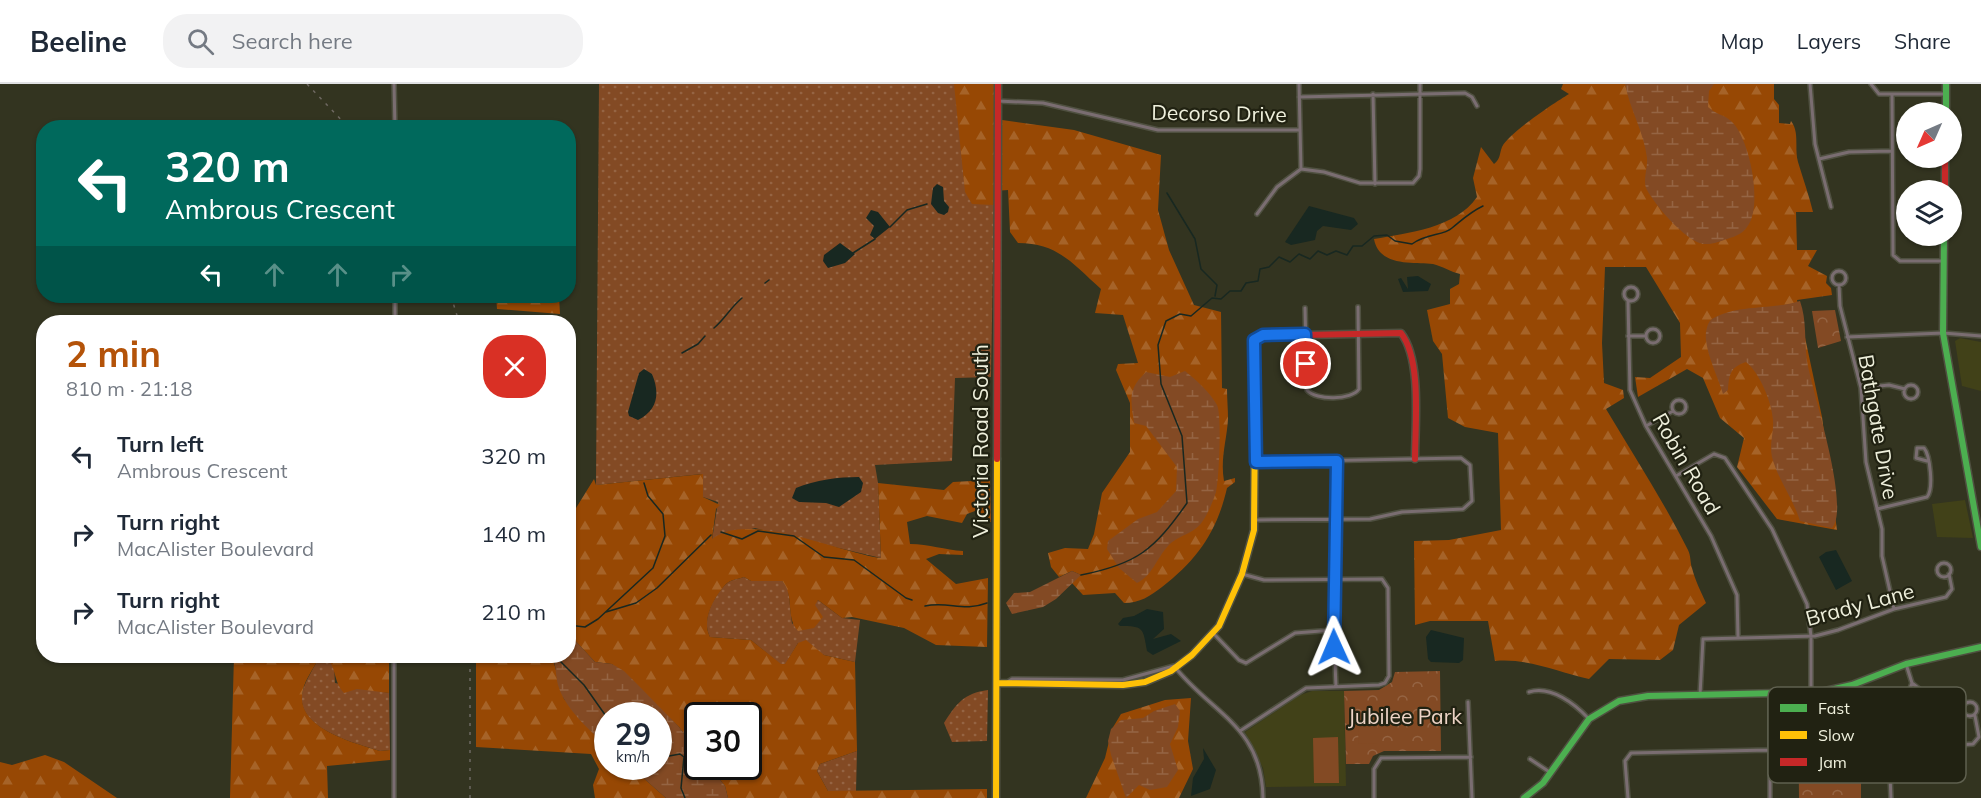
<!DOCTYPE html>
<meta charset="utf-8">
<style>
body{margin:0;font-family:Mulish,sans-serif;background:#f2f2f3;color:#1f2937;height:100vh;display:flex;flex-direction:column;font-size:22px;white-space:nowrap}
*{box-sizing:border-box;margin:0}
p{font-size:20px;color:#747a83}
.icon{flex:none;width:33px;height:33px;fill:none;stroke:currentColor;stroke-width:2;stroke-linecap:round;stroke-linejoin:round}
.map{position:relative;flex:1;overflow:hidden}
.sheet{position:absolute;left:36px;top:231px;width:540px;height:348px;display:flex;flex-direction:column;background:#fff;border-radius:24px;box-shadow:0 2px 4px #0004}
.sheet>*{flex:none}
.banner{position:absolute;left:36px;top:36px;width:540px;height:183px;border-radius:24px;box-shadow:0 2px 4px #0004;background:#00695c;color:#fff;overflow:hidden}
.needle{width:39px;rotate:225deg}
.controls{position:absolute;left:1896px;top:18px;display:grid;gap:12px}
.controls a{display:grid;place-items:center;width:66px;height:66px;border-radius:50%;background:#fff;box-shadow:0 2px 4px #0004;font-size:30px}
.speed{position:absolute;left:594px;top:618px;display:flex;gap:12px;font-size:30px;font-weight:700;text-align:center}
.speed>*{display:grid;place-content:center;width:78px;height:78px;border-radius:50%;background:#fff;box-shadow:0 2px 4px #0004;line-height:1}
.speed small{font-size:15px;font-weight:400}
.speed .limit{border:3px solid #111;border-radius:9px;background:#fff;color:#111}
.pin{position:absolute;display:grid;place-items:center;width:51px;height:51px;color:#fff;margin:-26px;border:3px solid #fff;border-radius:50%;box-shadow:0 2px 6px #0007}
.me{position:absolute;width:66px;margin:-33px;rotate:359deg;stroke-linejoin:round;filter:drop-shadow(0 0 4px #0008)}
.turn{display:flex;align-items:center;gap:21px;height:126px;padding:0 30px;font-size:27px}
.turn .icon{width:78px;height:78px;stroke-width:2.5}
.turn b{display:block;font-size:42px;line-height:51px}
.lanes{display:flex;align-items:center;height:57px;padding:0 30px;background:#0003;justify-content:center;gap:30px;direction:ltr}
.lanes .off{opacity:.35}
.round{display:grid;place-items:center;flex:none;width:63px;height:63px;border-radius:24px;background:#f2f2f3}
.overview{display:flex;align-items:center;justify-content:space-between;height:102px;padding:0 30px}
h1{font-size:36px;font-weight:700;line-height:45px;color:#b45309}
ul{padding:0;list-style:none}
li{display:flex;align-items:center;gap:18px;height:78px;padding:0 30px}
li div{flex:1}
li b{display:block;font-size:22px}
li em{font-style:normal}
header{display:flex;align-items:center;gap:36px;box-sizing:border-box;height:84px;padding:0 30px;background:#fff;border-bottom:2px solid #e0e1e3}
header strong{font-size:28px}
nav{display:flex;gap:33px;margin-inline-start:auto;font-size:21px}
.search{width:420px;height:54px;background:#f2f2f3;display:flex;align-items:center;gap:15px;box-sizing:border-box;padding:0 21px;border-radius:24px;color:#747a83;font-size:22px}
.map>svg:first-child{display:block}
</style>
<header>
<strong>Beeline</strong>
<div class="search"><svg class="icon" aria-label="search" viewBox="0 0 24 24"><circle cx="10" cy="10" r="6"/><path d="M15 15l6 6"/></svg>Search here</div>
<nav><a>Map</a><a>Layers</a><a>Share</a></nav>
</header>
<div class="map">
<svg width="1981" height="714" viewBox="0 0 1981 714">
<defs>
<pattern id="grass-dots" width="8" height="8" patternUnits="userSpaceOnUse" patternTransform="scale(1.5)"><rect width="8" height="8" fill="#834a24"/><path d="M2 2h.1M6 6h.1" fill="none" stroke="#956443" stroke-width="1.8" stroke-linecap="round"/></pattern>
<pattern id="forest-firs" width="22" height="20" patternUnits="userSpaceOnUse" patternTransform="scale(1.5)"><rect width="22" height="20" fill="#974804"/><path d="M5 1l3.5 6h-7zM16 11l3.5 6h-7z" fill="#a66328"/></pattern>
<pattern id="wetland-marsh" width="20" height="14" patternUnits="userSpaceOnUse" patternTransform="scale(1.5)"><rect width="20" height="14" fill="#834a24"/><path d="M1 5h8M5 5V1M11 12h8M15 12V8" fill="none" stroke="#956443"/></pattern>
<pattern id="park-crowns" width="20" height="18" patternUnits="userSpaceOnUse" patternTransform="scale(1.5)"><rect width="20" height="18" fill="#834a24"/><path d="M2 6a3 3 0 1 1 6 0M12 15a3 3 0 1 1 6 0" fill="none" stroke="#956443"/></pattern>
</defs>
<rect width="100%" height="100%" fill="#333420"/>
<path fill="#414118" d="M1960,254L1981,258V307L1962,302L1955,257Z
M1965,416L1973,454L1937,453L1932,420Z
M1312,607H1344L1346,702L1266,703L1263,684L1245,648L1300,611Z"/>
<path fill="url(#grass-dots)" d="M599,0H964L970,110L994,121L991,293L955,294L952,377L875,381L878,399L881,474L755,444L712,456L718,418L703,413L702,390L596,401Z
M744,493L751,497H782L788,504L792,540L818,516L842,534L860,536L855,578L824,571L798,559L785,581L780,580L751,556L710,553C701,536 713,513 726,500C730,496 738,495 744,493Z
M327,573L334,583L335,599L389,609L390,666L380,667C355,659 292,644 303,606C306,596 313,585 318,576Z
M988,606L987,657L952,658L944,639C956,620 964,609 988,606Z
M857,667L856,708L828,707L817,687L820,680Z"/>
<path fill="url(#forest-firs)" d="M954,0H995V35L1074,46L1161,71L1158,126L1169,166L1194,221L1221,228L1222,304L1227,305C1227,315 1228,325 1228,335C1227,355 1220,375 1224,397L1235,394V398L1227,404C1217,448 1197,476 1162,503C1150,512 1140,519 1124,519L1115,509L1083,511L1071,498L1081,491L1072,487L1059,493L1051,483L1048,469L1065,464L1088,465L1094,450L1102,409L1130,368V319L1116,286L1118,280L1138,279L1123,231L1095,229L1101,205C1073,180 1058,159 1018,159L1010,148L1008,106L994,107V121L972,120L965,108Z
M1563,0H1774V15L1779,21V39L1790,40L1791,37C1800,49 1794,64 1798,78C1803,95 1809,111 1813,128H1796L1797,166H1817L1808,182L1827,192L1826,199L1831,204L1832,211L1797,216L1822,333L1837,446L1777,435L1737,383L1744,354L1720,334L1703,294L1687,285L1638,313L1635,293L1650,294L1681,273L1680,239L1646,183H1605L1602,259L1604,299L1623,306L1624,314L1606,325C1634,372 1664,418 1688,466C1691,472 1690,478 1692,484C1695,496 1701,508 1706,519L1679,541L1673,566L1660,576L1609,575L1589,595C1557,588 1529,574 1495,577L1488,537H1430L1415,541L1414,457L1449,456L1501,446L1498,349L1465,343L1448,334L1442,270L1433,257L1427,226L1450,220V205L1459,200L1460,190C1451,188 1442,182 1433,180C1414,178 1379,183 1374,155C1408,149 1456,144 1477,113L1473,94L1481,63L1494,80C1501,74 1499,71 1502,63C1509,49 1554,19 1569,10L1561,5Z
M496,212H559L560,230L497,225Z
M703,390V413L720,421L716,425L712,455C749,426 837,468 881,474L878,399L944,406L953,398L990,396L991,438H980L975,427L967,430L962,439L927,432L907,438L910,460C929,460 945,466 963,467V471L939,470L926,475L956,500L988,494L987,563L936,561L904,544L852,533L842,534L818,516L815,521L823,533L814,544L798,547C785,533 795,511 782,497H751L744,493C738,495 730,496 726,500C714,513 701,536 710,553L751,556L781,580H785L798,559L806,556L824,571L855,578L857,667L820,680L817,687L828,707L987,705V714H728L725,702L710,683L748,682V632H698L697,667L679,643L612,580L595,578L569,550V505L575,500L568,437L594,395L596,401Z
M234,572H389V609L357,605L344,609C333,597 337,585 327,574L318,576C313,585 305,596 303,606C293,644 355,659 380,667L390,666V676L327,682L328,714H230Z
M476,572H552L564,615L607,662L608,682L631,683L666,714H595L593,701L599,685L591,670L476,663Z
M1191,614L1188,657L1193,685L1179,714H1086L1105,674L1112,645L1121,630L1165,616Z
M45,671L64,678L117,714H0V678L12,681Z"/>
<path fill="url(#wetland-marsh)" d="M1625,0H1714L1709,7L1708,23C1715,30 1725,31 1731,37C1750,54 1762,119 1749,140C1744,149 1737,152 1727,155C1718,158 1708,163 1697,158C1680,150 1656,122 1647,106C1642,97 1648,84 1647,74C1644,48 1630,26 1625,0Z
M1800,217C1807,237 1804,256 1807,277C1812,308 1851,422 1832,444L1800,437C1793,414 1778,396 1772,373C1769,359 1774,350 1773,336C1772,319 1760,289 1746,278C1730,283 1729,291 1728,306L1723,310C1718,293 1708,274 1706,256C1705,250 1707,238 1712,235C1737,220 1773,226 1800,217Z
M1185,287C1196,296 1210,308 1217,321C1222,330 1219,396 1216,408C1213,417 1208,430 1202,438C1194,450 1178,451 1168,462C1156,475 1153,491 1137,499L1119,484L1107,465L1108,457L1138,435L1157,428L1176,407L1177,383L1146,342L1134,339C1131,315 1127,306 1146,288L1170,293Z
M1072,487L1081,491L1056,515L1043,523L1012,530L1006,519L1014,509L1030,508Z
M569,550L595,578L612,580L624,587L641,604L679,643L697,667L698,682L710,683L725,702L728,714H666L631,683L658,682V632H608L607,662C591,648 566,625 559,604C555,593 557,582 552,572H568Z
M1175,620L1180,627L1178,643L1170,660L1178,686L1167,703L1150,706L1139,701L1126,714L1111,671L1108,657L1111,645L1121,636L1143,634L1154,627Z"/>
<path fill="url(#park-crowns)" d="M1835,226L1841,257L1818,264L1812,227Z
M1440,587L1441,667H1384L1373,672L1369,680H1346L1344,607L1379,606L1392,598L1395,588Z
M1827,613L1838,641L1861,679V714H1799L1798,615Z"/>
<path fill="#834a24" d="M1359,639L1377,640V660L1358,659Z
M1338,653L1339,699H1314L1313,654Z"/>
<path fill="#182821" d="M937,100L943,103L944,117L949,123L948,128L944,131L938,129L931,120L933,104Z
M1309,122L1354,134L1358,140L1351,146L1323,142L1317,147L1315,156L1291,161L1285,158Z
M871,126L878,128L890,143L875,155L870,151L874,142L866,134Z
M840,159L855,170L845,179L828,184L823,177L824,171Z
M1418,192L1431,200L1428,207L1403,208L1398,195L1401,194L1408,205L1407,193Z
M644,285L652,290C660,309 658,326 638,336L629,332L628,328L639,289Z
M859,393L863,399L861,408L839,423L826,419L799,418L792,414L796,404C815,396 839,393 859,393Z
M1836,466L1852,497L1836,506L1819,473L1826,468Z
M1147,525L1163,528L1164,545L1153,555L1171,550L1181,557L1153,571L1147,567C1143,544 1144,542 1120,542L1118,540L1123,534L1134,532Z
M1431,546L1464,554L1463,576L1459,579L1431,578L1428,575L1426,553Z
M1203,664L1216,686L1210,705L1191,712L1193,694L1204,675Z"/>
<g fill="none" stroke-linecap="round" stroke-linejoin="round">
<path stroke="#182821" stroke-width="1.5" d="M1167,109L1195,155L1201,185L1217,201L1215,212
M890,143L907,126L927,120
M853,169L875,155
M765,199L769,196
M714,244C725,235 730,224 742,214
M682,269L698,260L705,252
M721,448L742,455L758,447L794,452L824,473L854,476L906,514L912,516
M1081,491C1137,480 1154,466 1187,419L1182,352L1161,300L1158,261L1166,237L1180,230L1191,232L1212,214L1221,215L1230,207H1241L1246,199L1258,197L1260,185L1269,183L1279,173L1290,178L1299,170L1310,175L1318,167L1327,171L1336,167L1347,171L1353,162H1362L1374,152L1387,151L1395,157L1412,160C1427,149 1443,152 1452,144C1462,136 1470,128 1483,122
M925,522C948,517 964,528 987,519
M606,528L636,519L657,504L711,451
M568,541L585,543L598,535L653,484L665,452L663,430L648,412L644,399
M555,572L584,601L608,635
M658,674L680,670L684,673L681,704L685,714"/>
<g stroke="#4f5040" stroke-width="6">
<path id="street" d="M394,0L395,44
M1299,0L1301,85
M1810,0L1815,60L1831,123
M1871,0L1879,10H1945
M1373,10L1375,100
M1892,11L1893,171L1900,177H1944
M1299,13L1465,9L1472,13L1477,22
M998,17L1043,19L1158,46H1299
M1819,75L1849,68L1892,67
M1257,130L1277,103L1301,85L1324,88L1360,99H1413L1419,92L1420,85V0
M1832 194a7 7 0 1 1 14 0a7 7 0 1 1-14 0Z
M1839,201L1840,222L1861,304L1866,378L1882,445V472L1894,525
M1624 210a7 7 0 1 1 14 0a7 7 0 1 1-14 0Z
M1628,217L1630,306L1646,342L1711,452L1737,511L1738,552
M1305,224L1307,306C1316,317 1352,316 1359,305L1358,223
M395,238V212
M1646 252a7 7 0 1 1 14 0a7 7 0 1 1-14 0Z
M1628,252H1645
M1847,253L1943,249L1981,252
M1904 308a7 7 0 1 1 14 0a7 7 0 1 1-14 0Z
M1861,304L1889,301L1905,305
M1672 323a7 7 0 1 1 14 0a7 7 0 1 1-14 0Z
M1646,342L1673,327
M1676,392L1714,370L1725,374L1772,445L1807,520L1811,552V609
M1877,425L1927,413C1934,405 1930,371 1924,364H1917L1916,374L1927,377
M1255,436L1370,435L1402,428L1463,425L1472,417L1470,381L1461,374L1256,378
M1937 486a7 7 0 1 1 14 0a7 7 0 1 1-14 0Z
M1214,550L1239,576L1246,579L1295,549L1334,546
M1906,580L1912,599L1922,607L1918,615H1912L1908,610L1912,599
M1006,599L1012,595L1123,596L1174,582C1212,630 1262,642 1263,714
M1852,601L1863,627L1881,653L1889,669L1891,714
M1336,602C1332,527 1339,452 1337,377
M1529,608C1551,601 1575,620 1589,635
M1770,610V714
M1700,611L1703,555L1815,552L1838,546L1894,525L1946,513L1952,505L1949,490
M1963 625a7 7 0 1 1 14 0a7 7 0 1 1-14 0Z
M1468,618L1472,714
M1240,647L1306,604L1379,601L1385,599L1389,592L1388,504L1382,495L1264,496L1242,490
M1889,669L1912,664L1973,660L1979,653L1975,632
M1530,675L1551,689
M394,714V572
M1374,714V685L1381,674L1471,673
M1628,714L1625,677L1631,669L1769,666"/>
</g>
<g stroke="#4f5040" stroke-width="9">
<path id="fast" d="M1946,0V28
M1944,152L1943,249L1981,463
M1524,714L1543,699L1589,635L1619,617L1648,612L1821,608L1852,601L1906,580L1981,563"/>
</g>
<g stroke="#4f5040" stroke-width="9">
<path id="slow" d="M997,599L1123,601L1145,598L1171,587L1192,571L1219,542L1242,490L1254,446L1255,335
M996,714L997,375"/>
</g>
<g stroke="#4f5040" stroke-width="9">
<path id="jam" d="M1945,74V106
M1255,335L1253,260L1259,252L1401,249C1422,276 1415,341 1415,375
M997,375L998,0"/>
</g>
<use href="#street" stroke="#7a6d71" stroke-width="3"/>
<use href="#fast" stroke="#4caf50" stroke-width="6"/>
<use href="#slow" stroke="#ffc107" stroke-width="6"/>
<use href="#jam" stroke="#c62828" stroke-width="6"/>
<path stroke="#6e6861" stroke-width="1.5" stroke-dasharray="3 6" stroke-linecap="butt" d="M307,0L349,44
M451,212L459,238
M470,714V572"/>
</g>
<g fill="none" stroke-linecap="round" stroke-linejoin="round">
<g stroke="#114b97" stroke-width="15">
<path id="route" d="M1306,280L1305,250L1263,251L1254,256L1256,378L1337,377L1334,563"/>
</g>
<use href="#route" stroke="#1a73e8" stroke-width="10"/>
</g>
<g text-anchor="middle" stroke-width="4.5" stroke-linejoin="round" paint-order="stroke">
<g font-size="21" fill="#eff0dc" stroke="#212212">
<text transform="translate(1219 30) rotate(1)" y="7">Decorso Drive</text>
<text transform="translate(1878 343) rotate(80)" y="7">Bathgate Drive</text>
<text transform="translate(981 357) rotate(-90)" y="7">Victoria Road South</text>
<text transform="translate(1686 380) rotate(60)" y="7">Robin Road</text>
<text transform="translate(1860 521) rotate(-15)" y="7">Brady Lane</text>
</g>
<g font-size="21" fill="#edd4c6" stroke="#212212">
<text x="1405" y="640">Jubilee Park</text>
</g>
</g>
<rect x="1768" y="603" width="198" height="96" rx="9" fill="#212212" stroke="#5f604f" stroke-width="1.5"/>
<rect x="1780" y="620" width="27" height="8" fill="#4caf50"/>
<rect x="1780" y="647" width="27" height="8" fill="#ffc107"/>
<rect x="1780" y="674" width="27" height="8" fill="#c62828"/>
<g font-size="16" fill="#eff0dc">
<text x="1818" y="630">Fast</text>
<text x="1818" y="657">Slow</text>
<text x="1818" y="684">Jam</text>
</g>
</svg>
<div class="controls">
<a><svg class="needle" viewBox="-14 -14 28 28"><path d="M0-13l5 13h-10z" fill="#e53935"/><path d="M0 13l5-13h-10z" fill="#747a83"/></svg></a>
<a><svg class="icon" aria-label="layers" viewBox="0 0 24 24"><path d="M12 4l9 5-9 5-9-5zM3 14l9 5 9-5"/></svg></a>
</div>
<div class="speed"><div>29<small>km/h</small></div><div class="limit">30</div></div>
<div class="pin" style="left:1306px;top:280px;background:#d93025"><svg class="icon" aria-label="arrive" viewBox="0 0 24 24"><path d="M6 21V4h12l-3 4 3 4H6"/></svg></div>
<svg class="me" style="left:1334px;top:563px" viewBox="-20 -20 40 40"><path d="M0-17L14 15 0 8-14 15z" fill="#1a73e8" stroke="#fff" stroke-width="4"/></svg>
<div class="banner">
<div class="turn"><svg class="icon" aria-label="left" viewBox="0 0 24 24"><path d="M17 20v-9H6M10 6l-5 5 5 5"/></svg><div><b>320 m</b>Ambrous Crescent</div></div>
<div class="lanes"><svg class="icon" aria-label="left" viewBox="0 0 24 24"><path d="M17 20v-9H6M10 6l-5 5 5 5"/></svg><svg class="icon off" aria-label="ahead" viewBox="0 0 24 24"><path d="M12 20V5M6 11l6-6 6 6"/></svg><svg class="icon off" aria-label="ahead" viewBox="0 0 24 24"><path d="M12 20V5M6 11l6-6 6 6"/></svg><svg class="icon off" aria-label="right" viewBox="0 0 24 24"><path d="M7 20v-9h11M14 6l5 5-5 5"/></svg></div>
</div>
<section class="sheet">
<div class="overview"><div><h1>2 min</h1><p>810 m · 21:18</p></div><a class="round" style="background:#d93025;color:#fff"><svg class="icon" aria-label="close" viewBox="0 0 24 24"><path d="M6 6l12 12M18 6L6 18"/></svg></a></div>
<ul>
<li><svg class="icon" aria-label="left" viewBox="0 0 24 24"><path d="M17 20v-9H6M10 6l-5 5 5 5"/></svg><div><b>Turn left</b><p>Ambrous Crescent</p></div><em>320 m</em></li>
<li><svg class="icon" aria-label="right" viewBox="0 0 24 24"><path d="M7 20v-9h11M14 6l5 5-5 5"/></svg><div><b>Turn right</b><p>MacAlister Boulevard</p></div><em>140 m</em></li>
<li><svg class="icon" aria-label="right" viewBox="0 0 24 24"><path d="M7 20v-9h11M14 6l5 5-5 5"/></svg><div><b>Turn right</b><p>MacAlister Boulevard</p></div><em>210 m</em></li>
</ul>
</section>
</div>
